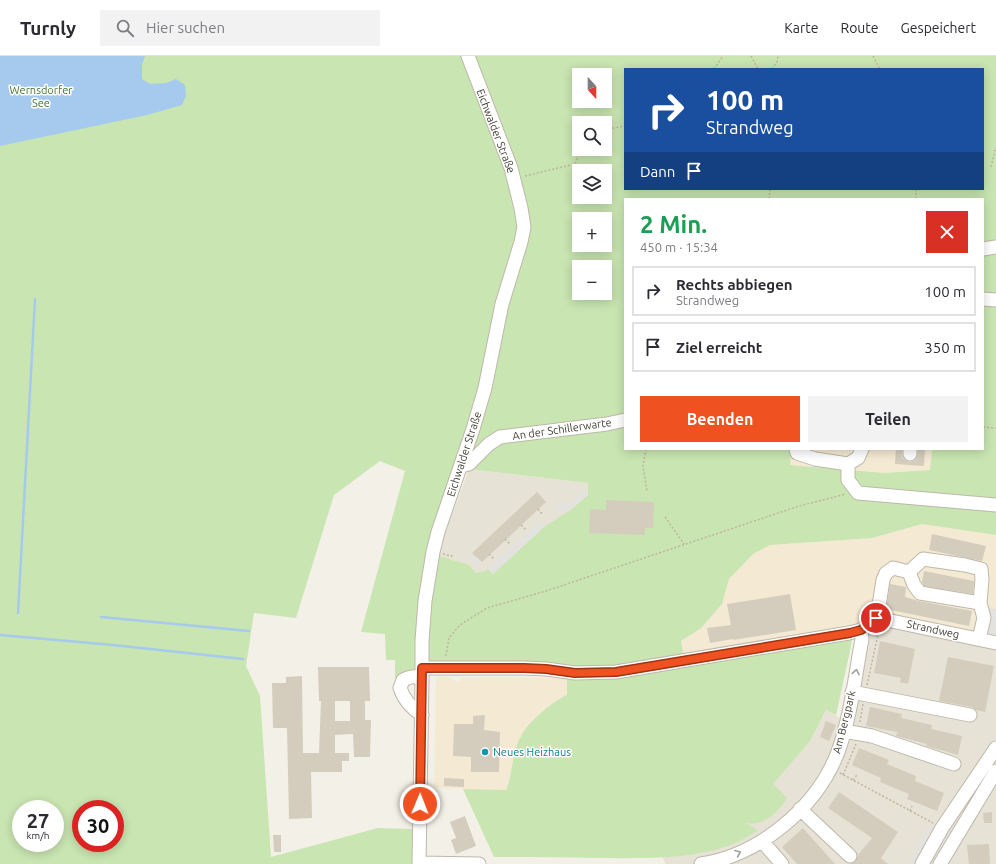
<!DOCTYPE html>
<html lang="de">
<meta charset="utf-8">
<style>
body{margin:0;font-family:Ubuntu,sans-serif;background:#f2f2f3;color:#2b2b33;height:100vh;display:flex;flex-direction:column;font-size:15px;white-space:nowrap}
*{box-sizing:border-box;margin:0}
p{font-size:13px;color:#7c7c81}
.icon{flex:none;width:22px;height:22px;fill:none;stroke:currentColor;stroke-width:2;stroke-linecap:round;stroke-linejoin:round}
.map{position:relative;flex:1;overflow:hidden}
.details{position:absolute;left:624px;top:142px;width:360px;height:252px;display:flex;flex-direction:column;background:#fff;border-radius:0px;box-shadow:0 2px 10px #0003}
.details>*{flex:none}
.banner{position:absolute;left:624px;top:12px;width:360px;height:122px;border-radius:0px;box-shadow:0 2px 10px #0003;background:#1a4fa0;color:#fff;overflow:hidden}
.needle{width:26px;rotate:159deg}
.fabs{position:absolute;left:572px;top:12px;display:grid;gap:8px}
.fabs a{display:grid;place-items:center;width:40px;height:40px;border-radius:0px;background:#fff;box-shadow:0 2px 10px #0003;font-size:20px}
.speed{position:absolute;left:12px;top:744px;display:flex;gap:8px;font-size:20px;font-weight:700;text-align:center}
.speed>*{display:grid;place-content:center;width:52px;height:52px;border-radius:50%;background:#fff;box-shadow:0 2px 10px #0003;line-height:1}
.speed small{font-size:10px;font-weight:400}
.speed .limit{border:6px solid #d22;background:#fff;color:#111}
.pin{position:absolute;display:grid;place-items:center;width:34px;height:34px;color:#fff;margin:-17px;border:2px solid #fff;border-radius:50%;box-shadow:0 1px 4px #0007}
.me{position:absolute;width:44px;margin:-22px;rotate:1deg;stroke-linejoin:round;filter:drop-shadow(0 0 3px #0008)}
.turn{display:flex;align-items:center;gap:14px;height:84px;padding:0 16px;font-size:18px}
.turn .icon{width:52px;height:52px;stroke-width:2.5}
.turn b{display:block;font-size:28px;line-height:34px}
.then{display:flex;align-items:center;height:38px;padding:0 16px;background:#0003;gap:8px;font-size:15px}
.round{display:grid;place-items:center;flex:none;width:42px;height:42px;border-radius:0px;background:#f2f2f3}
.overview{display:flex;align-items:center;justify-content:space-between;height:68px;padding:0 16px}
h1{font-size:24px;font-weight:700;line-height:30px;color:#1e9e55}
.primary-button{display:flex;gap:8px;margin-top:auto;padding:8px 16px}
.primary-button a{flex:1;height:46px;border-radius:0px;background:#f05120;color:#fff;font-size:16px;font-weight:700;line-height:46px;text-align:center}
.primary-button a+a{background:#f2f2f3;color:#2b2b33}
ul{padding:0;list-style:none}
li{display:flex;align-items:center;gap:12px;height:50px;margin:0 8px 6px;padding:0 8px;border:2px solid #e1e1e2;border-radius:0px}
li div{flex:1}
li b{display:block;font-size:15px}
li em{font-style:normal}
header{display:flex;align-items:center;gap:24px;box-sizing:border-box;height:56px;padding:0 20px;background:#fff;border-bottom:1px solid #e1e1e2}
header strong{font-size:19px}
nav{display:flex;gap:22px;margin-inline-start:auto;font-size:14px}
.search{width:280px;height:36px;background:#f2f2f3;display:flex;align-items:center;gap:10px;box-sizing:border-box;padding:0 14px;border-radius:0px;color:#7c7c81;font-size:15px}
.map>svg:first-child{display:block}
</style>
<header>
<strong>Turnly</strong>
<div class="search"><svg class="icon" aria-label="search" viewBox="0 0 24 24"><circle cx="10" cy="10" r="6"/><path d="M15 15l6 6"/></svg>Hier suchen</div>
<nav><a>Karte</a><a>Route</a><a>Gespeichert</a></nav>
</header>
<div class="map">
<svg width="996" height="808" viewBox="0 0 996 808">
<rect width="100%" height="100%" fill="#f3f0e7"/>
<path fill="#e6e2d5" d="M469,413L588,427V439L493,518L485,515L476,517L469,509L437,499Z
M877,562L996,587V808H666L658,793L810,685L826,654L846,665L862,583Z"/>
<path fill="#f4e9d3" d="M791,393H932L930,414L883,417L789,409Z
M922,468L996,479V583L873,558L862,567L844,573L684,601L681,585L701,572L722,548L729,523L753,498L770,489L872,482Z
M447,620L455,625H459L462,621L568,622V639L559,643L536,662L521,679L516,694L506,734L434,732L436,621Z"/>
<path fill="#c9e5b1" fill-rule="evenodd" d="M0,0H996V479L922,468L872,482L770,489L753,498L729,523L722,548L701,572L681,585L684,601L844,573L854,570L850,595L836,659L826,654L810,685L773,728L787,742C781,752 770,764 758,767C754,768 749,767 745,767L758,774C716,806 645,802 595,802C561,801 527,801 494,801L463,733L506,734C513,717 512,696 521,680C528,666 553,645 567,639V613L429,607L427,559L437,499L469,509L476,517L485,515L488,513L493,518L544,471L569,455L588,439V427L469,413L470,402L457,401L425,507L422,536L417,612L395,622V604H386L385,578L361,576L405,415L380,405L334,439L296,562L254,557L246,610L260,640L271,801L378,772L412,773V808H0ZM625,13H983V133H625ZM579,19H605V45H579ZM579,67H605V93H579ZM579,115H605V141H579ZM625,143H983V393H932L930,414L884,417L790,409L791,393H625ZM579,163H605V189H579ZM579,211H605V237H579ZM21,753H55V787H21ZM81,753H115V787H81Z"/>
<path fill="#e4e2df" d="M582,435H588V439L569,455H555L557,449L566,448L574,444Z
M539,466L544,471L493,518L488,513Z
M472,498L481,507L477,511L468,502Z
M980,549L996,553V587L973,581Z
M956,758L964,763L952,781L944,776Z
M929,769L936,773L917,808H908Z
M943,777L949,780L934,808H926Z"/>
<path fill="#a6caed" d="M0,0H145L142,9V23L150,28L166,27L176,23L185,29L186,40L182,49L147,59L0,90Z"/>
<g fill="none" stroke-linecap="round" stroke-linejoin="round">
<path stroke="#a6caed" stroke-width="2.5" d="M18,557L35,243
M101,561L249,575
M0,579L113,589L243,603"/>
</g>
<path fill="#d4cdbd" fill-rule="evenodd" d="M896,393H902V401L906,405L910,406L914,405L917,402L918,393H925L924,410L895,408Z
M537,436L546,446L482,506L472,497Z
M606,444L654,446L653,472H645V479L589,477L590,453L606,454Z
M932,478L986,490L982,505L929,494Z
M924,515L974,525L973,538L924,530L922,526Z
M890,528L906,531L905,541L919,545L972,555L969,570L886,553Z
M790,538L796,574L733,584V583L710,587L707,572L731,569L727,548Z
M880,585L915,593L908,628L900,626L901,622L874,617Z
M948,601L994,610L985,656L976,654L972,651L939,645Z
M318,611H369L370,645H365V664H371L370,701H354L353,678L335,679V697H349V705H342V716H311L312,762L289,763L287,672H273L272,627H286V621L302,620L303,697H319L321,645H319ZM335,645H350V665H335Z
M870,651L902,658L901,662L932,669L931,673L962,680L958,699L926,690L927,688L896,680L897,676L866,670Z
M485,659L484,674L500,676L499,716H471V701L453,700L454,668H473V660Z
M826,665L836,669L829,685L820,681Z
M859,692L889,704L887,708L916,720L915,725L944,737L937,755L907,743L909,738L880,726L881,722L852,709Z
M444,722L464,723V731L444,730Z
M839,736L898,776L881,802L888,808H850L856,805L858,799L872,782L828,752Z
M992,756V767H984L983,757Z
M465,760L476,790L456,798L451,784L456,782L450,766Z
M803,772L835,808H797L782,791Z
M273,779H281V796H274Z
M989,788L990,808H969L967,789Z"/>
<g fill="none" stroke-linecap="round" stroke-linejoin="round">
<g stroke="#beb8aa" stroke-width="15">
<path id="minor" d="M983,193L996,191
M983,243L996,244
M796,393L797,397L815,403L848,408L858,402L862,393
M910,398V393
M848,408V424L858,437L996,449
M461,410L469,408L489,388L500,381L607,368L625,364
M909,516L923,503L965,509L981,513L982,523L980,547
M877,562L883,524L886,517L893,512L909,516L914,529L920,537L980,547L984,562L979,583
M422,612H524L546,613L575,617L616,616L849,577L861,574L877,562L996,587
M852,636L970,659
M422,659C411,652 404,644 400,632L403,624C411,620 415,620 422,623
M844,675L872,680L954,708
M800,753L850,800
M762,785L782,808
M419,807L479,808
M419,808L422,623V585L425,545L433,496L438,476L473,373L485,332L502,248L521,186L524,171L521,152L511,112L468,0
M701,808C760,799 817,751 838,696C851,660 855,620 862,583L861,574
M922,808L942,772L996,692
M940,808L996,715"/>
</g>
<path stroke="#bfb59c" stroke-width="1.5" stroke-dasharray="2 2" stroke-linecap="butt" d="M751,0L758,13
M873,0L880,13
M714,13L723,0
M772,13L777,6L778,0
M605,75L608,73L625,70
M991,111L996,91
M525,120L575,108L581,93
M769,143L770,133
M916,143V133
M983,371L996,372
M646,393L643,410L647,435
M538,453L543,459
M665,461L684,488
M521,469L526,474
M505,483L510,488
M443,498L451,500L454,499
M489,498L494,503
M446,600L449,582L460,569L487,552L546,535L799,450L846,438
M867,629L879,574
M860,666L863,648
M840,717L933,767
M843,719L856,688
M853,724L857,719
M910,755L912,750"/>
<use href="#minor" stroke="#fff" stroke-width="13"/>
</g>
<defs><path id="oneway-chevron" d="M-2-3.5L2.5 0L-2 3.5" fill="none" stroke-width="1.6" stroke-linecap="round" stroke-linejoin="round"/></defs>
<g stroke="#a2a09a">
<use href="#oneway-chevron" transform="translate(856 616) rotate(-80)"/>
<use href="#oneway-chevron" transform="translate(738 797) rotate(-23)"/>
</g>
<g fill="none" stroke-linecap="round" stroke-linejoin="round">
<g stroke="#9c3515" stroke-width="10">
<path id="route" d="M420,748L422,612H524L546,613L575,617L616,616L850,577L861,574L876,562"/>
</g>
<use href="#route" stroke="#f05120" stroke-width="7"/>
</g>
<circle fill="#0f9aa8" stroke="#fff" stroke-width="1.5" cx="485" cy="696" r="4"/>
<g text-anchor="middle" stroke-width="3" stroke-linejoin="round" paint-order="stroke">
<g font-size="11" fill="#41752c" stroke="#fff">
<text x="41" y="38">Wernsdorfer<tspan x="41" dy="13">See</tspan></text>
</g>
<g font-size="11" fill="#454136" stroke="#fff">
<text transform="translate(496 75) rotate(69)" y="4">Eichwalder Straße</text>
<text transform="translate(562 373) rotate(-8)" y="4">An der Schillerwarte</text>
<text transform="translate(464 398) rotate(-72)" y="4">Eichwalder Straße</text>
<text transform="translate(933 573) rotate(12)" y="4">Strandweg</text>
<text transform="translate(844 666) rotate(-76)" y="4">Am Bergpark</text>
</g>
<g font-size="11" fill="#0d838f" stroke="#fff" text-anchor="start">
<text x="493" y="700">Neues Heizhaus</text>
</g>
</g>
</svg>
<div class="fabs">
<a><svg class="needle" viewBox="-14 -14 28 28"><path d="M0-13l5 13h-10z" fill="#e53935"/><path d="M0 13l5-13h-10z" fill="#7c7c81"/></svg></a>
<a><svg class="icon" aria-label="search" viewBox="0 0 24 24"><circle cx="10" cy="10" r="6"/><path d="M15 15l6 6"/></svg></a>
<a><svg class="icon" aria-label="layers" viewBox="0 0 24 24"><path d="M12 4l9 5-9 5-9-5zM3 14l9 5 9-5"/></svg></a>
<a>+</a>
<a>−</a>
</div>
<div class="speed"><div>27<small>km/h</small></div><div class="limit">30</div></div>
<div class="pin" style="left:876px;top:562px;background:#d93025"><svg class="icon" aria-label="arrive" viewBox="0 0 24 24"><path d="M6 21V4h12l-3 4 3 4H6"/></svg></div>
<svg class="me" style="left:420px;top:748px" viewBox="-20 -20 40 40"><circle r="17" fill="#f05120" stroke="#fff" stroke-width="3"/><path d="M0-11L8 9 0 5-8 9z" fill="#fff"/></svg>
<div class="banner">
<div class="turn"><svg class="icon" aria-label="right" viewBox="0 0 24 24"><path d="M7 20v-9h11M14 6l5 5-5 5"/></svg><div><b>100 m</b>Strandweg</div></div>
<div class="then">Dann<svg class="icon" aria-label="arrive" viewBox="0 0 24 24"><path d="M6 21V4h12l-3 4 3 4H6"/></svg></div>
</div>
<section class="details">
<div class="overview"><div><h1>2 Min.</h1><p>450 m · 15:34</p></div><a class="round" style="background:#d93025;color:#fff"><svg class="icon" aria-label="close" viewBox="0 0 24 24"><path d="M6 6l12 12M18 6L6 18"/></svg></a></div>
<ul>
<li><svg class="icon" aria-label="right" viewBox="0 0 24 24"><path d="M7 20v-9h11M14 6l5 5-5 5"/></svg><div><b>Rechts abbiegen</b><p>Strandweg</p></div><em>100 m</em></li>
<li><svg class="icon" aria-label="arrive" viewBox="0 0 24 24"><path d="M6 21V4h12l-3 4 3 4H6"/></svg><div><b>Ziel erreicht</b></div><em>350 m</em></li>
</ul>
<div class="primary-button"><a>Beenden</a><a>Teilen</a></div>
</section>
</div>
